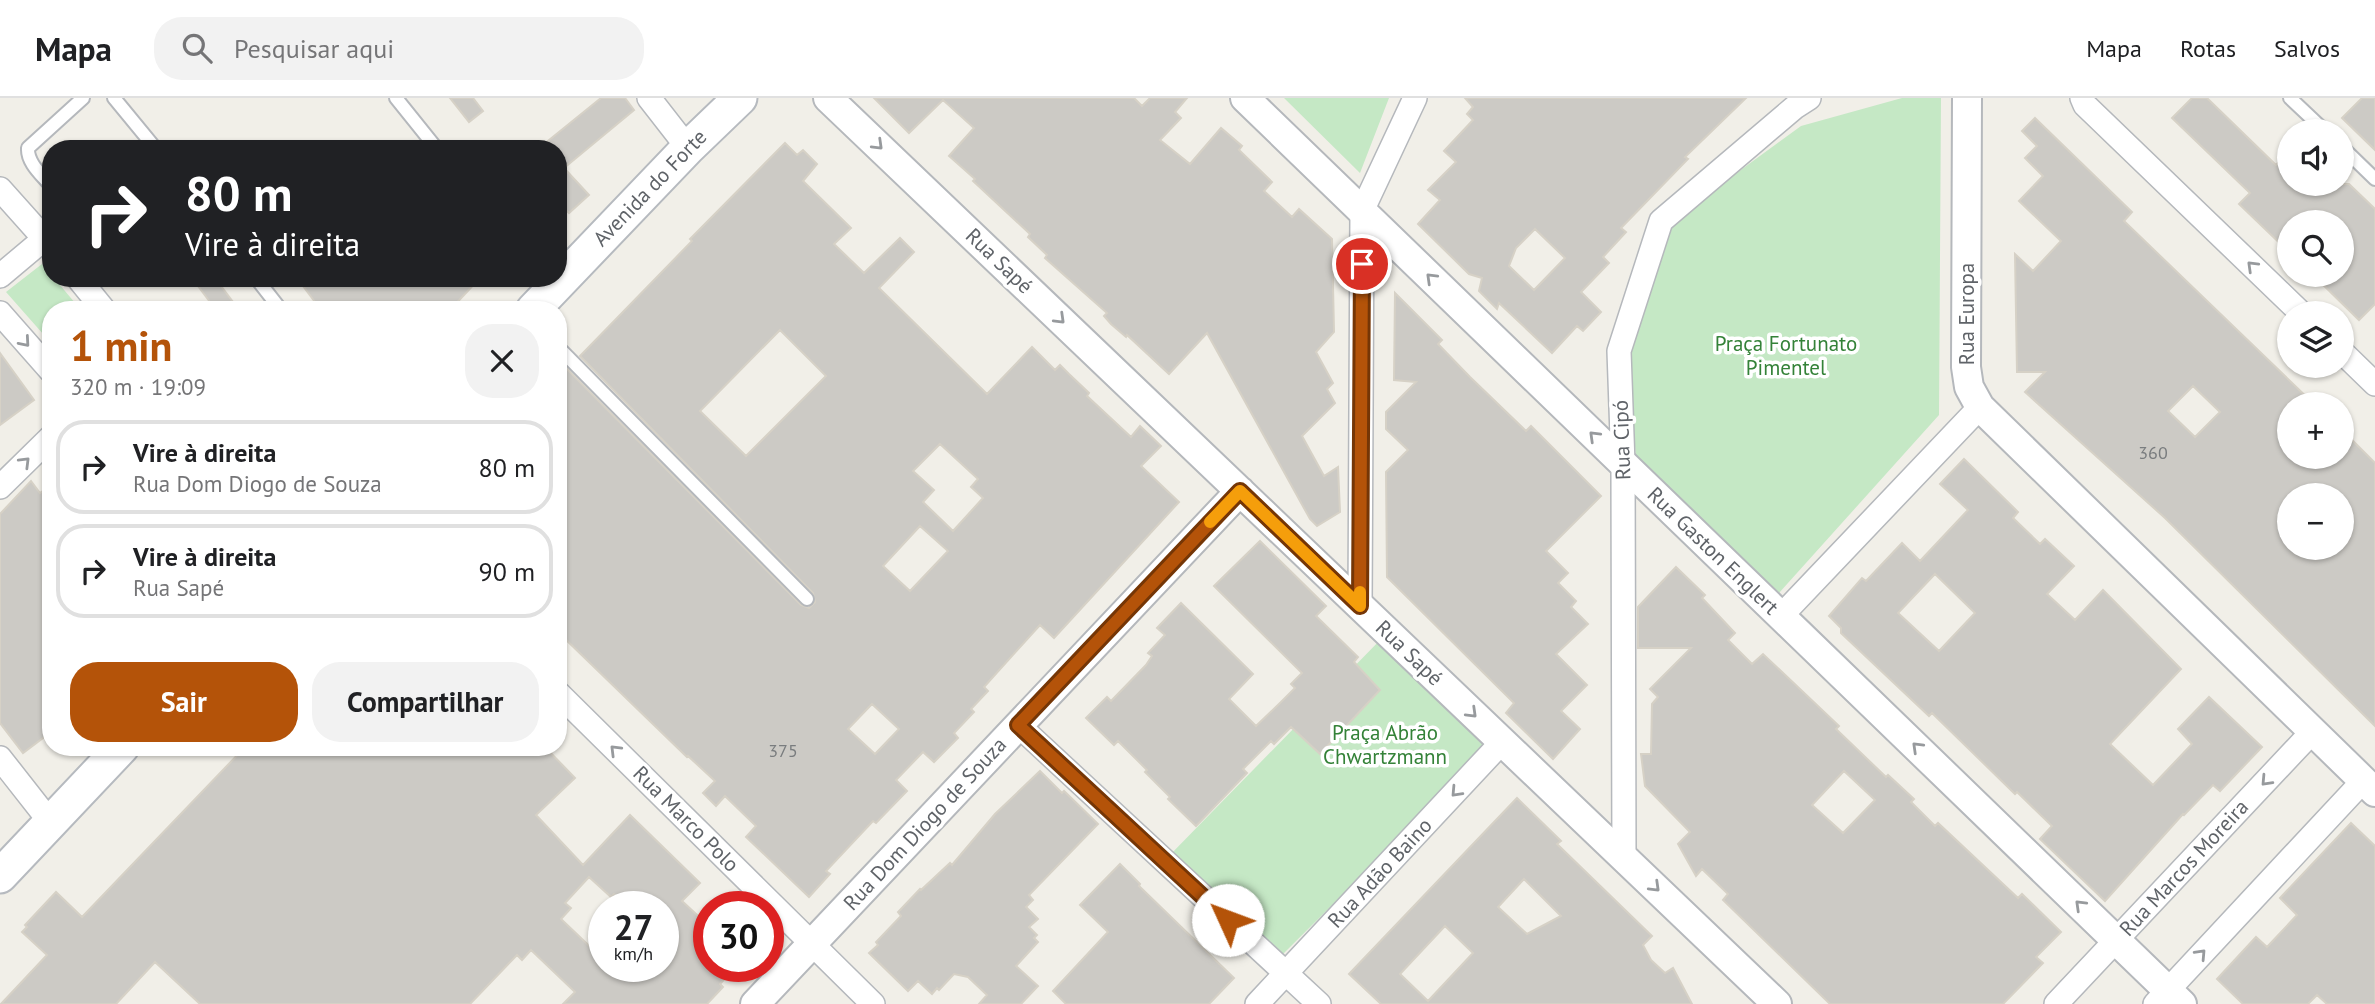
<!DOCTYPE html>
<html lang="pt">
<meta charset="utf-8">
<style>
body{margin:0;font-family:"PT Sans",sans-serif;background:#f2f2f2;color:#202124;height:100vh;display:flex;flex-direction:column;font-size:26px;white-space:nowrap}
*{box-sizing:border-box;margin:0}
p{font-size:23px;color:#757577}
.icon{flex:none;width:38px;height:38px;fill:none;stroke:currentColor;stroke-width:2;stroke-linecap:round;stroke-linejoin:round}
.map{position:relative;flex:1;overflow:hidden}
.panel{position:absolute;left:42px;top:203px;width:525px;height:455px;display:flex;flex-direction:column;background:#fff;border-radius:28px;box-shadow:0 2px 5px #0004}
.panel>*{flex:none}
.guide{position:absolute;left:42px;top:42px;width:525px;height:147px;border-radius:28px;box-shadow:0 2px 5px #0004;background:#202124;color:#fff;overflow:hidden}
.fabs{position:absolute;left:2277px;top:21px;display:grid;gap:14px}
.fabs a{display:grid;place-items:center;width:77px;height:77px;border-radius:50%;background:#fff;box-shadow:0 2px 5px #0004;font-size:35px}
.speed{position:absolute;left:588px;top:793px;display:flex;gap:14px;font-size:35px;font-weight:700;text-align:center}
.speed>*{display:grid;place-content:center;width:91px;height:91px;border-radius:50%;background:#fff;box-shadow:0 2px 5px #0004;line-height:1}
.speed small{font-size:18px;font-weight:400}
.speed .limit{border:10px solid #d22;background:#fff;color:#111}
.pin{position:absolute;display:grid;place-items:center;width:60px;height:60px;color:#fff;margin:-30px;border:4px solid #fff;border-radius:50%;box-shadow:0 2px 7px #0007}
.me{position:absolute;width:77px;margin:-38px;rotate:313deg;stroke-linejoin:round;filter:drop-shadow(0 0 5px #0008)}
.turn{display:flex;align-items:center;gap:24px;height:147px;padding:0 28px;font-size:32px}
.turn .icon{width:91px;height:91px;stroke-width:2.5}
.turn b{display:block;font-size:49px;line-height:60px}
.round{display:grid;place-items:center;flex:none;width:74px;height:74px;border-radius:28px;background:#f2f2f2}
.headline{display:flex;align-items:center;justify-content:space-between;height:119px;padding:0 28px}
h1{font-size:42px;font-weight:600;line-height:52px;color:#b45309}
.primary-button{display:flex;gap:14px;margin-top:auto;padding:14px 28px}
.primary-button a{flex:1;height:80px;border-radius:28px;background:#b45309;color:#fff;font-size:28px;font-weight:600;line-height:80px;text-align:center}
.primary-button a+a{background:#f2f2f2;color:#202124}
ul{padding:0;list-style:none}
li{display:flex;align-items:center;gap:21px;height:94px;margin:0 14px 10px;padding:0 14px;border:4px solid #e0e0e0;border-radius:28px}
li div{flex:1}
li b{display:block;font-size:26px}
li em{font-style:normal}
header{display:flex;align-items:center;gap:42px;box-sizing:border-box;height:98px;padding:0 35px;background:#fff;border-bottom:2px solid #e0e0e0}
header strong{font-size:33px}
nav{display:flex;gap:38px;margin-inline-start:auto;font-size:24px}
.search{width:490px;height:63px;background:#f2f2f2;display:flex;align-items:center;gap:18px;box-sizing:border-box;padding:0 24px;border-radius:28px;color:#757577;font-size:26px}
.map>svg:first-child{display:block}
</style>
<header>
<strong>Mapa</strong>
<div class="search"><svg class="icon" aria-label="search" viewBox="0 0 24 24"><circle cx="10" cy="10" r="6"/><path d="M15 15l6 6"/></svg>Pesquisar aqui</div>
<nav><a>Mapa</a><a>Rotas</a><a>Salvos</a></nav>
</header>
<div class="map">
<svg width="2375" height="906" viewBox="0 0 2375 906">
<rect width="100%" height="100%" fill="#f1efe8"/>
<path fill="#c5e8c5" d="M1284,0H1389L1360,75Z
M1902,0H1941L1939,317L1779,495L1636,358L1626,257L1667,126L1801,28Z
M42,166L51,176V180H54L81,212H51V245L6,194Z
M1384,538L1495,645L1279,860L1168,759Z"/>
<path fill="#cccac5" stroke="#d6d1c6" stroke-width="2" fill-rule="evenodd" d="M450,0H473L483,13L469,24Z
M601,0H625L634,12L564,70L589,97L569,115L558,104V51H538Z
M874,0H1134L1142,8L1150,0H1187L1175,14L1181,20L1160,42L1190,66L1221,30L1242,48L1239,52L1272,84L1264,93L1292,119L1299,111L1332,141L1334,234L1316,254L1333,285L1327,291L1335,305L1302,338L1324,378L1338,369L1340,414L1317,428L1310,421L1207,235L1169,276L1127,237L1126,239L1111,226L1104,218L1107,215L1045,160L1047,157L1028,139L1030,136L973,83L975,81L949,58L974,30L943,2L909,35Z
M1465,0H1746L1685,59L1688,61L1621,130L1626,134L1603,159L1609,165L1581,194L1601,214L1583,233L1577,228L1552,255L1499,205L1497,211L1479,193L1482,180L1469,176L1418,126L1440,102L1428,92L1456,64L1444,53L1473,22L1467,16L1473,9ZM1535,131L1565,160L1534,192L1509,168L1516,150Z
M2192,0H2207L2276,67L2289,54V86H2349L2375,111V206L2359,222L2313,177H2342V124H2289V154L2239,106L2250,95L2172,20Z
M2362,0H2375V52L2342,20Z
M2035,20L2132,114L2124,123L2314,306H2289V325L2280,334L2289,343V359H2342V332L2375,365V628L2165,420L2025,294L2045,274H2017L2015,156L2033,173L2061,143L2019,103L2043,78L2025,60L2037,48L2022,33ZM2193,288L2220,314L2195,339L2168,313ZM2289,397H2342V450H2289Z
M785,45L797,57L803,52L817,66L803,83L851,130L834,146L864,175L900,140L914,154L879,190L987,296L1032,249L1055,272L1060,267L1069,276L1089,295L1087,298L1131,339L1140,328L1161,348L1141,368L1179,404L1054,540L1040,527L984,589L988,593L971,611L974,614L954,635L958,640L934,664L923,654L896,682L907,693L876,725L873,723L826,773L830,776L809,799L746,739L756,728L725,698L716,708L703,695L715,683L688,658L687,659L558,534V280L567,271L801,507L809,510L815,504L813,495L580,258L692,143L690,141ZM780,232L826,278L746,358L700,313ZM940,346L978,381L971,389L983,400L953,433L923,404L934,392L913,373ZM920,428L948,453L910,493L883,468ZM872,606L899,631L875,656L848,631Z
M192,180H215L239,212H216Z
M297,180H480L450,212H321Z
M1395,195L1442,242L1438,246L1470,279L1526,333L1531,328L1601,398L1546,453L1568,475L1558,485L1576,503L1571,509L1588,526L1556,556L1587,587L1561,613L1580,631L1553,661L1506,615L1514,605L1387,479L1386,374L1408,352L1386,331V314L1416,284L1394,282Z
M0,255L34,302L0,327Z
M1964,361L2018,414L2013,420L2040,446L2045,441L2074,468L2047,496L2075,522L2103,492L2181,571L2110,646L2153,687L2192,646L2178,631L2209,599L2262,649L2220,693L2213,687L2184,717L2183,716L2105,803L2040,741L2052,728L2017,694L2015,696L1932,615L1929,618L1841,535V530L1829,518L1862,480L1866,483L1902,445L1920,463L1968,412L1940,386ZM1935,476L1975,515L1939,553L1898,515Z
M31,383L40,395L51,387V634L23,655L0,625V416Z
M1260,443L1326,508L1316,518L1358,559L1354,564L1380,592L1320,656L1291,629L1274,646L1271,643L1243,671L1247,675L1196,728L1168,701L1170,699L1145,674L1147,672L1118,643L1114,647L1086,620L1107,599L1111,603L1146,567L1152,558L1148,555L1165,537L1157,530L1181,505L1253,576L1229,601L1256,628L1281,604L1295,590L1291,586L1302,575L1214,488Z
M1676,469L1705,497L1702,500L1735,535L1728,542L1752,566L1763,556L1839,628L1836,631L1886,679L1888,677L1914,701L1911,704L1935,728L1938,725L2018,800L2022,796L2061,834L2036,859L2043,865L2003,906H1830L1723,802L1728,796L1702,771L1696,778L1678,746L1690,734L1645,688L1641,656H1651L1652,606L1658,599L1650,591L1691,550H1638V509ZM1844,673L1875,702L1843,735L1812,707Z
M245,649H545L575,680L536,717L583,767L630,717L700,785L682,803L709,828V868H736L720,886L723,889L707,906H563L575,894L531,852L522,862L517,857L470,906H200L155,864L116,906H1L47,857L22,834L27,829L25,827L56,794L82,819ZM589,779L611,799L614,796L628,808H663V868H604V862L561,821L571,810L565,805Z
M1040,673L1062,695L1064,693L1098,726L1029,797L1033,802L1026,809L1038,821L1029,829L1037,837L1034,840L1038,844L1016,868L1038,888L1021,906H979L987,897L968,879L954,876L939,892L937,890L932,896L918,883L908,893L869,855L878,847L876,844L901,818L898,814L920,791L921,792L950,765L952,767L995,716Z
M1517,700L1561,743L1557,746L1652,838L1643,847L1651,862L1665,875L1673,870L1692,906H1381L1349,876ZM1524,781L1561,818L1527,836L1498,809ZM1445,828L1473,855L1428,903L1400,876Z
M2351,725L2375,748V906H2327L2317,897L2308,906H2243L2217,881L2256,839L2267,849L2297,817L2280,800Z
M1120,766L1140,786L1139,788L1234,880L1209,906H1066L1053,893L1108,834L1080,807Z"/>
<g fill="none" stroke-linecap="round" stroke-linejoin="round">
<g stroke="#b5b8bc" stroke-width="16">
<path id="service" d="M114,0L156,51
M396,0L437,51
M2290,0L2325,33
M2342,49L2375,81
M51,88C42,77 27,65 28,50L83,0
M256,180L281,212
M558,249L807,501"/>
</g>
<g stroke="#b5b8bc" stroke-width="26">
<path id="minor" d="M649,0L688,50
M2082,0L2085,7L2301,215
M0,91L51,148
M0,178L44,141
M78,180L104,212
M0,215L51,273
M2342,254L2375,286
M0,389L51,339
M1360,508L1362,113L1415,0
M1781,518L1980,309
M558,595L873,906
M1018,627L1319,906
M0,660L51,725
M1624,761L1623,366L1619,253L1661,123L1795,9L1809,0
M1257,906L1502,644
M2056,906L2313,633
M2155,906L2363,683"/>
</g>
<g stroke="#b5b8bc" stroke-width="32">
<path id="tertiary" d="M828,0L1777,906
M1245,0L2182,906
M1967,0L1966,269L1969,289L1980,309L2375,694
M755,906L1240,393"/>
</g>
<g stroke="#b6babf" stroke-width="37">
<path id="secondary" d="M533,212L688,50L740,0
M0,778L122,649"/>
</g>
<use href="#service" stroke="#fff" stroke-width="12"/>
<use href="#minor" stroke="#fff" stroke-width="23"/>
<use href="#tertiary" stroke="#fff" stroke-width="28"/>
<use href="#secondary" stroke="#fff" stroke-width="33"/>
</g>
<defs><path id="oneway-chevron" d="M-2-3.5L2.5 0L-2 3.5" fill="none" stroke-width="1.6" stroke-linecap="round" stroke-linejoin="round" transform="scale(1.75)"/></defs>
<g stroke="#979a9d">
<use href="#oneway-chevron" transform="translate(878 47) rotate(44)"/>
<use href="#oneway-chevron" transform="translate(2252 168) rotate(-136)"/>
<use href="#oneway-chevron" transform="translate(1431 180) rotate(-136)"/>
<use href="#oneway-chevron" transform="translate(1060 221) rotate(44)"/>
<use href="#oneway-chevron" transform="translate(25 244) rotate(49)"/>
<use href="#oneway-chevron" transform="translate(1594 338) rotate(-136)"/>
<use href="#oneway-chevron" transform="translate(25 364) rotate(-45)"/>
<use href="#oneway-chevron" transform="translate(1472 615) rotate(44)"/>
<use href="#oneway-chevron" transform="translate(1917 649) rotate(-136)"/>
<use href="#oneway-chevron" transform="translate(615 652) rotate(-135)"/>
<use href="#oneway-chevron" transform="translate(2266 683) rotate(133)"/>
<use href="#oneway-chevron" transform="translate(1456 694) rotate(133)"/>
<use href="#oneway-chevron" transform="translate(1655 789) rotate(44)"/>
<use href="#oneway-chevron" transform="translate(2080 807) rotate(-136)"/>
<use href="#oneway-chevron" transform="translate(2201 856) rotate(-47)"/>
</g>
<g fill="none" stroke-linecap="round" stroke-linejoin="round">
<g stroke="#753606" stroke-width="18">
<path id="route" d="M1228,822L1018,627L1240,393L1360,508L1362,166"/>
</g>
<use href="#route" stroke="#b45309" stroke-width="12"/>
<path stroke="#f59e0b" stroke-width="12" d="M1210,424L1240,393L1360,508V494"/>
</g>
<g text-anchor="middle" stroke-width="7" stroke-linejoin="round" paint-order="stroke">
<g font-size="18" fill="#7a7d7f">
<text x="2153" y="361">360</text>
<text x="783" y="659">375</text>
</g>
<g font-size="21" fill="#5f6368" stroke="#fff">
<text transform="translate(650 90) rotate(-46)" y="7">Avenida do Forte</text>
<text transform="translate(999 163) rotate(44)" y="7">Rua Sapé</text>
<text transform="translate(1967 216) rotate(-90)" y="7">Rua Europa</text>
<text transform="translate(1622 342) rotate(-92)" y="7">Rua Cipó</text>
<text transform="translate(1713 453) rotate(44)" y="7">Rua Gaston Englert</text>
<text transform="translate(1409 555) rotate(44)" y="7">Rua Sapé</text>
<text transform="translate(686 721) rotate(45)" y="7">Rua Marco Polo</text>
<text transform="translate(925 726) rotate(-47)" y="7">Rua Dom Diogo de Souza</text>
<text transform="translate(2184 770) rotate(-47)" y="7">Rua Marcos Moreira</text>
<text transform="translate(1380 775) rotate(-47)" y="7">Rua Adão Baino</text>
</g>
<g font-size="21" fill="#348238" stroke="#fff">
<text x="1786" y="253">Praça Fortunato<tspan x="1786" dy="24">Pimentel</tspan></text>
<text x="1385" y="642">Praça Abrão<tspan x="1385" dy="24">Chwartzmann</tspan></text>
</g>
</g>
</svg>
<div class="fabs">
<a><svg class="icon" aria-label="sound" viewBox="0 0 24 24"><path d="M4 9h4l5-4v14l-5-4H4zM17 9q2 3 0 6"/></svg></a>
<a><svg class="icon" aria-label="search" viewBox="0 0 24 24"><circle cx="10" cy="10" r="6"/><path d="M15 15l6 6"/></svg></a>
<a><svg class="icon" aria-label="layers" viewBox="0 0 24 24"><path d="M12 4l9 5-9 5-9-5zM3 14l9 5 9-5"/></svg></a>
<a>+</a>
<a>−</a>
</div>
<div class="speed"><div>27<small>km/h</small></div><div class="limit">30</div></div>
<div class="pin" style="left:1362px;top:166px;background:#d93025"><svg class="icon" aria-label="arrive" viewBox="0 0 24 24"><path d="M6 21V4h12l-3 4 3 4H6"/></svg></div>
<svg class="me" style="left:1228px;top:822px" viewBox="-20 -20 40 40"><circle r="19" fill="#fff"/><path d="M0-13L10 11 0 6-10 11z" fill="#b45309"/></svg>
<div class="guide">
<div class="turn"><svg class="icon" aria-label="right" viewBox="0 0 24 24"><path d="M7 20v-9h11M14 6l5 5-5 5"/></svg><div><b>80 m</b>Vire à direita</div></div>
</div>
<section class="panel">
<div class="headline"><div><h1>1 min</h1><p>320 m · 19:09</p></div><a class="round"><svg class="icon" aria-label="close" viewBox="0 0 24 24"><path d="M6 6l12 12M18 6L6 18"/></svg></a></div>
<ul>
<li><svg class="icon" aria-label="right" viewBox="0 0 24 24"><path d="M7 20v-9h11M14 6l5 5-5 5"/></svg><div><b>Vire à direita</b><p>Rua Dom Diogo de Souza</p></div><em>80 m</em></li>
<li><svg class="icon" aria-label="right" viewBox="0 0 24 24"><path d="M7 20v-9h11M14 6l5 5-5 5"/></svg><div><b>Vire à direita</b><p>Rua Sapé</p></div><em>90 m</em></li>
</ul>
<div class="primary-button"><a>Sair</a><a>Compartilhar</a></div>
</section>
</div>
